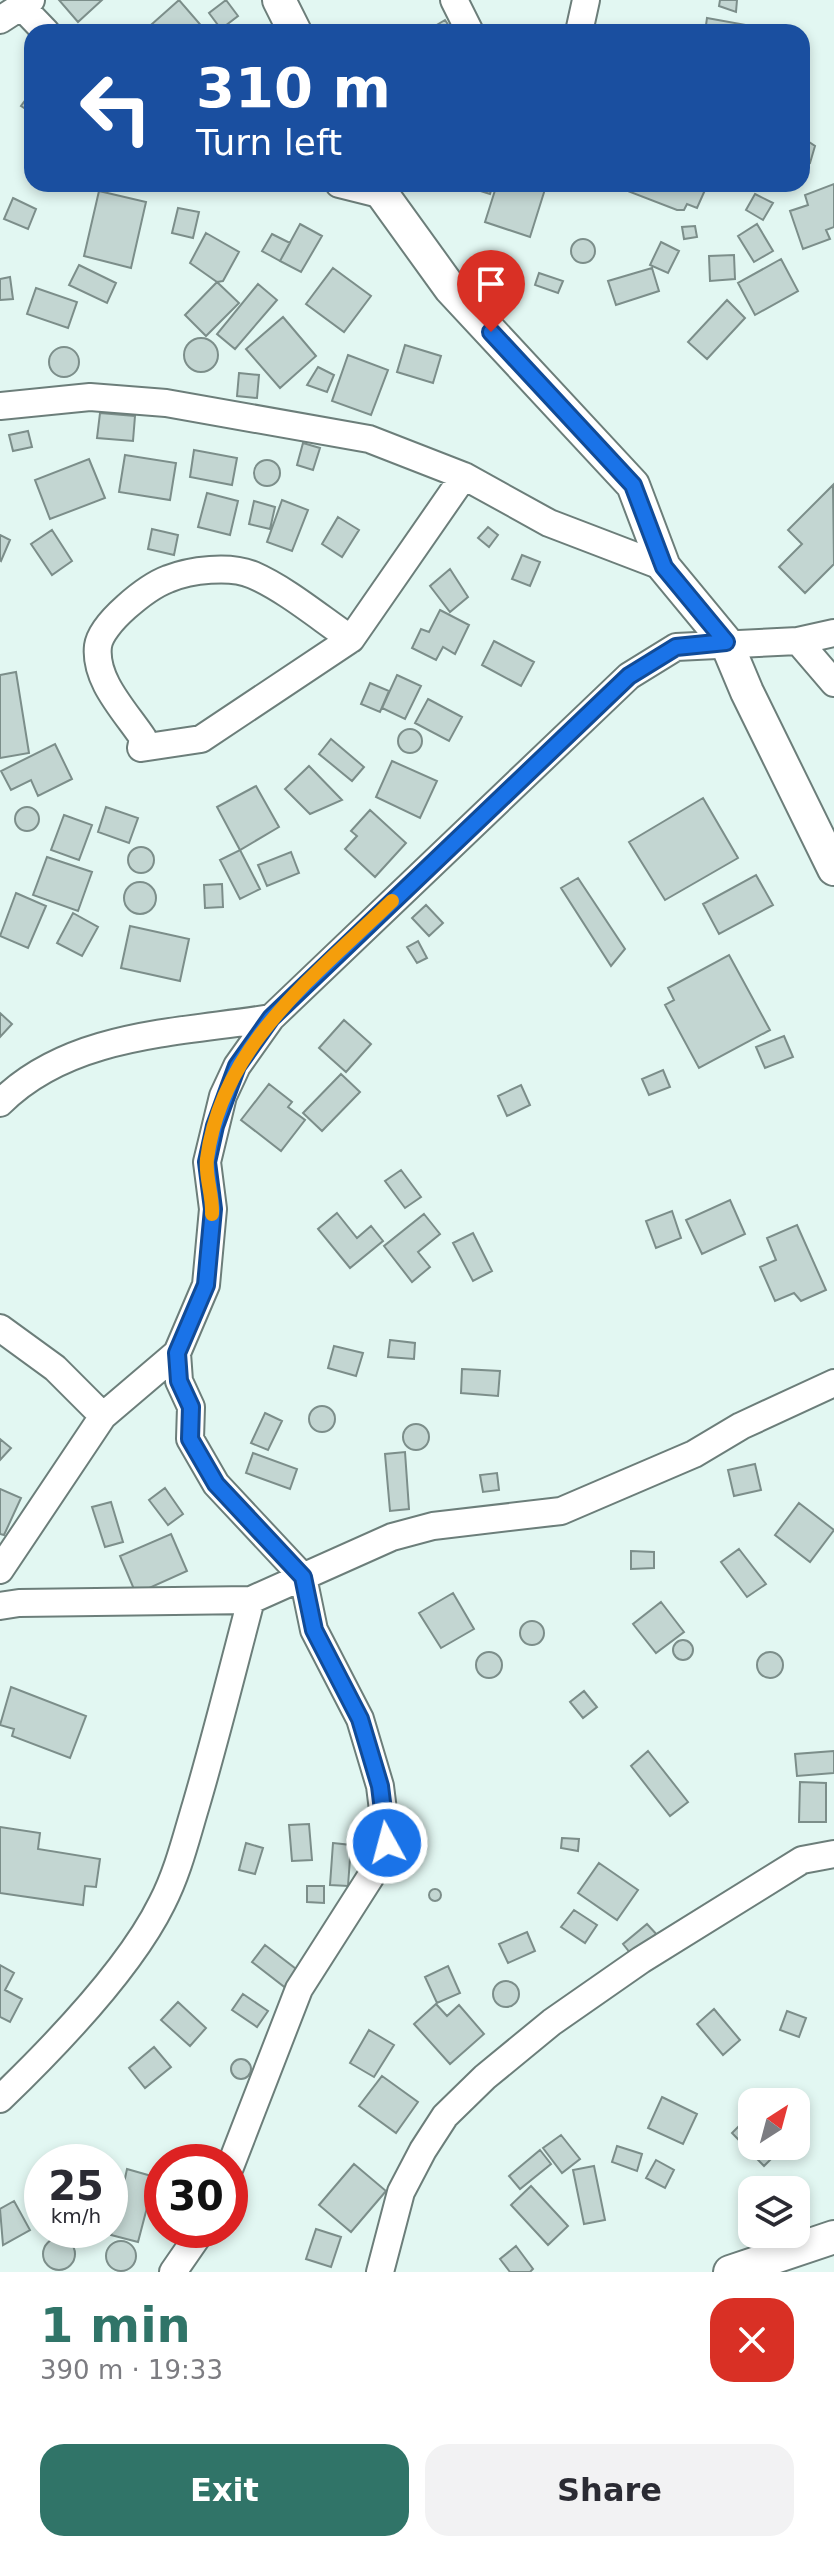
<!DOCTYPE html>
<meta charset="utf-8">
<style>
body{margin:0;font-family:"DejaVu Sans",sans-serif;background:#f2f2f3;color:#2b2b33;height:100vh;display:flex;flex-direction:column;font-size:30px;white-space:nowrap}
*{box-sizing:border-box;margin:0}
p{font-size:26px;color:#7c7c81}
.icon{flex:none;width:44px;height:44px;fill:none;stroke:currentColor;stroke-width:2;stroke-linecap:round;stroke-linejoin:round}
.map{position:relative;height:2272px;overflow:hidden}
.panel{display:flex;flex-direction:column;background:#fff;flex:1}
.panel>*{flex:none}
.banner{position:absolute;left:24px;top:24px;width:786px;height:168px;border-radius:24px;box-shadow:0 4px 12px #0003;background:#1a4fa0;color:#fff;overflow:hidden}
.needle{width:52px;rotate:36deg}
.fabs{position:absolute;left:738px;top:2088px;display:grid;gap:16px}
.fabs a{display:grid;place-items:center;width:72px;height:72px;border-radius:16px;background:#fff;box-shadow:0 4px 12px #0003;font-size:40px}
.speed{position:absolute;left:24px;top:2144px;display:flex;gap:16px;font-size:40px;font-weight:700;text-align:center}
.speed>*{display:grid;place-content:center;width:104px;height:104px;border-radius:50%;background:#fff;box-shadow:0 4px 12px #0003;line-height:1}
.speed small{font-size:20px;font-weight:400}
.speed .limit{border:12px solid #d22;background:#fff;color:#111}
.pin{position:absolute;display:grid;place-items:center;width:68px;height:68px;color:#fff;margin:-82px -34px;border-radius:50% 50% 50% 0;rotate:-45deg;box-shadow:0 0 8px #0007}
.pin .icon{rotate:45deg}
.me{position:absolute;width:88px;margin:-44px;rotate:353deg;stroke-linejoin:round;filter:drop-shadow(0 0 6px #0008)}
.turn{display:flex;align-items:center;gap:28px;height:168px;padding:0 40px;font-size:36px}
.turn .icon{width:104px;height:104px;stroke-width:2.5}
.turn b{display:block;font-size:56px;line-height:68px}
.round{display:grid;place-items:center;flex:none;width:84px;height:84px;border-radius:24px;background:#f2f2f3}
.head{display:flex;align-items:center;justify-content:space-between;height:136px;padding:0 40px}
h1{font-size:48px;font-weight:600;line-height:60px;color:#307468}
.primary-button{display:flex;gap:16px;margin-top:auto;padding:16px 40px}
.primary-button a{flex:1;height:92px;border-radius:24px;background:#307468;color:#fff;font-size:32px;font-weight:600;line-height:92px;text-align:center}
.primary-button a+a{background:#f2f2f3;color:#2b2b33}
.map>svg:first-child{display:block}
</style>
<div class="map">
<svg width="834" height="2272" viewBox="0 0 834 2272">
<rect width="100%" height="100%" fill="#e2f7f2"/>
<path fill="#c3d6d2" stroke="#7c8e8a" stroke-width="2" d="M59,0H102L78,22Z
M179,0L205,30L202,32H143Z
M226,0L238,16L221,29L209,13Z
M720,0H737L736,12L719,6Z
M707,18L746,25L745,32H705Z
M445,20L453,32H425Z
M32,91V113L21,106Z
M803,138L815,146L810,163L802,160Z
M469,184H493L490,194L468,187Z
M497,184L546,186L530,237L485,222Z
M627,184H696L705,190L697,208L687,204L684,210H677L625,190Z
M834,184V227L826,230L830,239L803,249L790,211L808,205L805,195Z
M99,191L146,202L131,268L84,256Z
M755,194L773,203L763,220L746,210Z
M13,198L36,209L28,229L4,219Z
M178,208L199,212L193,238L172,233Z
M300,224L322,236L301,272L280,261Z
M757,224L773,251L754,262L738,236Z
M695,226L697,237L684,239L682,227Z
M206,233L239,252L223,281L217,282L190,263Z
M272,234L290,243L280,261L262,251Z
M571 251a12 12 0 1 1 24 0a12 12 0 1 1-24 0Z
M661,242L679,251L668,273L650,265Z
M734,255L735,279L710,281L709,256Z
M781,259L798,291L755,315L738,283Z
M79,265L116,283L107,303L69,285Z
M333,268L371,296L344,332L306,304Z
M652,268L659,291L616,305L608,281Z
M539,273L563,281L558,293L535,285Z
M10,277L13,299L0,300V279Z
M217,282L239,303L206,336L185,315Z
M258,284L277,300L235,349L217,334Z
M36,288L77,302L68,328L27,314Z
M727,300L745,318L707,359L688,342Z
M283,317L316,356L280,388L246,349Z
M184 355a17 17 0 1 1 34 0a17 17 0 1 1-34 0Z
M405,345L441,356L433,383L397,372Z
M49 362a15 15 0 1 1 30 0a15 15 0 1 1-30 0Z
M348,355L388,370L371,415L332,401Z
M318,367L334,375L327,392L307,385Z
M239,373L259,375L257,398L237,396Z
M100,413L135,416L133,441L97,438Z
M28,431L32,447L13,451L9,435Z
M303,443L320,448L313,470L297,465Z
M194,450L237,458L232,485L190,477Z
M125,455L176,463L170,500L119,492Z
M89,459L105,498L50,519L35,480Z
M254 473a13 13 0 1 1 26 0a13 13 0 1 1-26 0Z
M833,485L834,564L805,593L779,567L802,544L788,530Z
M207,493L238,501L230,535L198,527Z
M282,500L308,510L292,551L267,542Z
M254,501L275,507L270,529L249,524Z
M338,517L359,530L342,557L322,544Z
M488,527L498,535L489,547L478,538Z
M152,529L178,535L174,555L148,549Z
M52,530L72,561L52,575L31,544Z
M0,535L10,540L1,561L0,560Z
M522,555L540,562L530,586L512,579Z
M450,569L468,597L450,612L430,586Z
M440,610L469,625L455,654L443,647L436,660L412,648L421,629L429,632Z
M494,641L534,662L521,686L482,665Z
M16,672L29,753L0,758V675Z
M397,675L421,686L405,719L382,708Z
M370,683L389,691L380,712L361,704Z
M428,699L462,717L449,741L415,723Z
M398 741a12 12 0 1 1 24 0a12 12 0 1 1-24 0Z
M331,739L364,767L352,781L319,754Z
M55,744L72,779L38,796L31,780L11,790L1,771Z
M392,761L437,781L420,818L376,797Z
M309,766L342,800L310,814L285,789Z
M256,786L279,827L240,850L217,807Z
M703,798L738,858L665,900L629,842Z
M15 819a12 12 0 1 1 24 0a12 12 0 1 1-24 0Z
M106,807L138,818L129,843L98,832Z
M370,810L406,843L375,877L345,849L357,836L351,831Z
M64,815L92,825L79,860L51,850Z
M128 860a13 13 0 1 1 26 0a13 13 0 1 1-26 0Z
M240,850L260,889L240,899L220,860Z
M291,852L299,873L267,886L258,865Z
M47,857L92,872L78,911L33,895Z
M756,875L773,905L719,934L703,904Z
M578,878L625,949L611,966L561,888Z
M124 898a16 16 0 1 1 32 0a16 16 0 1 1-32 0Z
M222,884L223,907L205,908L204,885Z
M16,893L46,906L28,948L0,936Z
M426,905L443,923L429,936L412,918Z
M73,913L98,927L82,956L57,943Z
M130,926L189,939L180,981L121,968Z
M418,941L427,958L417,963L407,947Z
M729,955L770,1030L699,1068L665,1005L674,1000L668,988Z
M0,1013L12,1024L0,1037Z
M344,1020L371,1044L346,1072L319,1048Z
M784,1036L793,1057L765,1068L756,1047Z
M663,1070L670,1087L649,1095L642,1079Z
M341,1074L360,1092L322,1131L303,1113Z
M269,1084L292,1102L288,1107L305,1120L281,1151L241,1120Z
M521,1085L530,1105L507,1116L498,1096Z
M401,1170L421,1197L405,1208L385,1181Z
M730,1200L745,1234L702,1254L686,1220Z
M672,1211L681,1238L656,1248L646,1221Z
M337,1213L357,1238L371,1226L383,1241L350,1268L318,1229Z
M424,1214L440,1234L418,1252L430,1267L412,1282L384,1246Z
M797,1225L826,1290L801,1301L794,1293L775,1301L760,1267L776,1260L767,1238Z
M473,1233L492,1271L473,1281L453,1243Z
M390,1340L415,1343L414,1359L388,1357Z
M334,1346L363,1353L356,1376L328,1368Z
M462,1369L500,1371L498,1396L461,1393Z
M309 1419a13 13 0 1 1 26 0a13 13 0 1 1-26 0Z
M265,1413L282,1421L268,1450L251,1443Z
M403 1437a13 13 0 1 1 26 0a13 13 0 1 1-26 0Z
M0,1439L11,1448L0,1460Z
M405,1452L409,1509L390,1511L385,1454Z
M253,1453L297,1469L290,1489L246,1473Z
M755,1464L761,1490L734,1496L728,1470Z
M497,1473L499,1490L483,1492L480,1475Z
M165,1488L183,1514L168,1525L149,1500Z
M0,1489L21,1498L4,1535L0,1534Z
M111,1502L123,1542L105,1547L92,1507Z
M799,1503L834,1530L810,1562L775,1535Z
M171,1534L187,1571L136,1594L120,1556Z
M739,1549L766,1584L747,1597L721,1562Z
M631,1551L654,1552V1568L631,1569Z
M453,1593L474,1629L441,1648L419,1613Z
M661,1602L684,1632L656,1653L633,1624Z
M520 1633a12 12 0 1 1 24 0a12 12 0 1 1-24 0Z
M673 1650a10 10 0 1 1 20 0a10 10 0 1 1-20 0Z
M757 1665a13 13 0 1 1 26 0a13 13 0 1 1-26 0Z
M476 1665a13 13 0 1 1 26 0a13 13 0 1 1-26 0Z
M11,1687L86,1716L70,1758L12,1736L14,1729L0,1725Z
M584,1691L597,1707L583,1718L570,1702Z
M648,1751L688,1802L670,1816L631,1766Z
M834,1751V1773L797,1776L795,1754Z
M800,1782L826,1783V1822H799Z
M309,1824L312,1860L292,1861L289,1825Z
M0,1827L40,1833L38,1849L100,1859L96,1887L85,1886L83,1905L0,1893Z
M562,1838L579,1839L578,1851L561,1848Z
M246,1843L263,1848L255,1874L239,1870Z
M333,1843L351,1845L348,1886L330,1885Z
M599,1863L638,1890L617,1920L578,1893Z
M307,1886H324V1903L307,1902Z
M429 1895a6 6 0 1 1 12 0a6 6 0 1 1-12 0Z
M574,1910L597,1925L585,1943L561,1927Z
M647,1924L659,1937L635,1959L623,1944Z
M527,1932L535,1951L508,1963L499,1944Z
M265,1945L300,1972L287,1989L252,1962Z
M0,1965L14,1973L5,1990L22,1999L10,2022L0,2017Z
M448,1966L460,1993L437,2003L425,1977Z
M493 1994a13 13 0 1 1 26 0a13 13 0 1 1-26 0Z
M243,1994L268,2011L257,2027L232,2010Z
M178,2002L206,2028L190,2046L161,2020Z
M436,2004L447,2016L459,2005L484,2034L450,2064L414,2024Z
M714,2009L740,2040L723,2055L697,2024Z
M787,2011L806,2018L799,2037L780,2030Z
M369,2030L394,2045L374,2077L350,2063Z
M154,2047L171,2067L145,2088L129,2068Z
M231 2069a10 10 0 1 1 20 0a10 10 0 1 1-20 0Z
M382,2076L418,2102L396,2133L359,2106Z
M662,2097L697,2114L683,2144L648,2128Z
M752,2113V2146H784L764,2166L732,2133Z
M561,2135L580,2159L562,2173L543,2148Z
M617,2146L642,2154L637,2171L612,2162Z
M540,2150L551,2164L520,2189L509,2176Z
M656,2160L674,2170L665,2188L646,2178Z
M354,2164L386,2191L351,2232L319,2205Z
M594,2166L605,2220L584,2224L573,2170Z
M127,2169L155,2177L138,2242L111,2235L116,2214L110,2213L115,2180L124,2183Z
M531,2186L568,2226L548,2245L511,2205Z
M14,2201L30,2230L3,2245L0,2209Z
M316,2229L341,2237L331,2267L306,2259Z
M43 2254a16 16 0 1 1 32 0a16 16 0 1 1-32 0Z
M106 2256a15 15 0 1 1 30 0a15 15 0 1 1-30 0Z
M516,2246L533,2269L530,2272H510L500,2259Z"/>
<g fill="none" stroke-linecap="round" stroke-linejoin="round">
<g stroke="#6c7e7a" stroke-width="30">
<path id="minor" d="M454,0L470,32
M22,7L46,32
M0,20L31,0
M579,32L586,0
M339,184L383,195
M0,406L90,397L166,403L369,439L464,476L549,523L664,567
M351,639C320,618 287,590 253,575C230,565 190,570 168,579C147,587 101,623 98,646C94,680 125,711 143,738L141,748L201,739L351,639L464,476
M798,641L834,683
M0,1103C70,1033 178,1033 271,1018
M0,1328L55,1368L103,1416
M177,1353L179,1381L191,1407L190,1439L216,1484L303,1577L314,1630L360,1719L380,1786L387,1843L380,1862L299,1989L230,2167
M0,1570L103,1416L177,1353L206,1285L213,1209L207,1162L223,1096L237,1066L271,1018L629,676L676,647L798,641L834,633
M0,1606L19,1603L251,1600L392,1537L433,1526L561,1511L694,1454L741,1426L834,1383
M0,2099C54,2047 129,1970 162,1903C178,1872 186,1838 196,1805C216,1737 233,1668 251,1600
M173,2272L202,2230
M380,2272L401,2192L423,2150L445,2116L485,2077L552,2022L641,1960L802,1860L834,1854"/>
</g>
<g stroke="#6c7e7a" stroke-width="36">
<path id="tertiary" d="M279,0L295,32
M375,184L450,288L633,485L664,567L726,642L747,692L834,869
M730,2272L834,2237"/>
</g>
<use href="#minor" stroke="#fff" stroke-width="26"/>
<use href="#tertiary" stroke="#fff" stroke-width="32"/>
</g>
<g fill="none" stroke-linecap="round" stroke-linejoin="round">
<g stroke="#114b97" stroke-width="20">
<path id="route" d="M387,1843L380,1786L360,1719L314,1630L303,1577L216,1484L190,1439L191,1407L179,1381L177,1353L206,1285L213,1209L207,1162L215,1126L237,1066L271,1018L629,676L676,647L726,642L664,567L633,485L491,332"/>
</g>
<use href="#route" stroke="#1a73e8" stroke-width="14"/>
<path stroke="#f59e0b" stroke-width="14" d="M212,1214C213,1195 205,1177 207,1159C222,1044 315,976 392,901"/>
</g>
</svg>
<div class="fabs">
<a><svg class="needle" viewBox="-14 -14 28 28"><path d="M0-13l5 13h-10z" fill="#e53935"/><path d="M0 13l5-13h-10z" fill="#7c7c81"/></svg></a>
<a><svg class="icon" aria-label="layers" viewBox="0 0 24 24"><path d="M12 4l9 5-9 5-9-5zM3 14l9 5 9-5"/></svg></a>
</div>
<div class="speed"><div>25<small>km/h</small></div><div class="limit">30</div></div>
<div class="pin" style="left:491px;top:332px;background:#d93025"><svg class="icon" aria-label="arrive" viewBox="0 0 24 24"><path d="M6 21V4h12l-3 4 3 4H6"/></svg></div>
<svg class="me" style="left:387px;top:1843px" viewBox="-20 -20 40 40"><circle r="17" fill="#1a73e8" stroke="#fff" stroke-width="3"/><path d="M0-11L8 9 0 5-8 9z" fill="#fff"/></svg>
<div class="banner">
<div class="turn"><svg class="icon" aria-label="left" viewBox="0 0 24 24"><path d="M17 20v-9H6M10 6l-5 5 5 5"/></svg><div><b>310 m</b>Turn left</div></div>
</div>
</div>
<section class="panel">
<div class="head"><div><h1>1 min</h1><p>390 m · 19:33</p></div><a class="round" style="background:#d93025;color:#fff"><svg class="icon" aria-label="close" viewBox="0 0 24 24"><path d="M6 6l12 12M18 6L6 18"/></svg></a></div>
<div class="primary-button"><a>Exit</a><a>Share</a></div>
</section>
